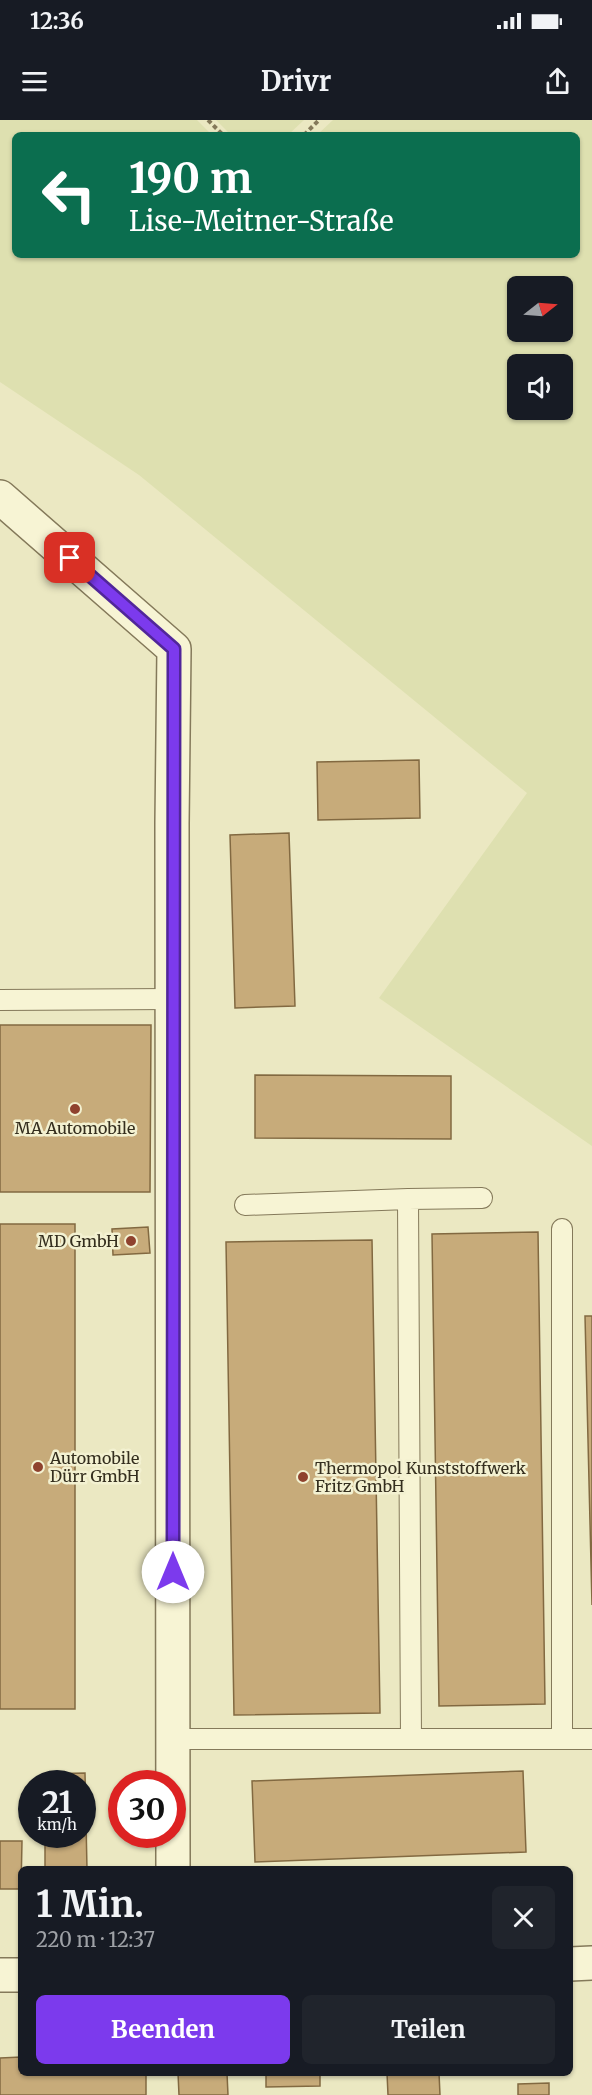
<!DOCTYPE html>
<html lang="de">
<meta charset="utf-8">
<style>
body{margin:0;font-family:Merriweather,serif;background:#20242c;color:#f1f3f6;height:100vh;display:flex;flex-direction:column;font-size:22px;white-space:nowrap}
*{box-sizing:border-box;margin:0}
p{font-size:20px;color:#9ea1a6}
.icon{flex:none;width:33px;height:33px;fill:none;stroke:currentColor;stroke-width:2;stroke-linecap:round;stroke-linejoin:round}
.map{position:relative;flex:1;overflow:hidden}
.side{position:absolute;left:18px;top:1746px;width:555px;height:210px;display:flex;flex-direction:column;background:#171b24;border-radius:9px;box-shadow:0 2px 4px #0004}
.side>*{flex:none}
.banner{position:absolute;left:12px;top:12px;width:568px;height:126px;border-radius:9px;box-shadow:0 2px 4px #0004;background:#0b6e4f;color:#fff;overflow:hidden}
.needle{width:39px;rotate:73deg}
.buttons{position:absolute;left:507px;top:156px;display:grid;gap:12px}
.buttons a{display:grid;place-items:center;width:66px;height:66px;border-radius:9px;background:#171b24;box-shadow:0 2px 4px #0004;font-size:30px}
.speed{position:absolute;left:18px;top:1650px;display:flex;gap:12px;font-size:30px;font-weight:700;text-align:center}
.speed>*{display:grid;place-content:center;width:78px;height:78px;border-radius:50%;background:#171b24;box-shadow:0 2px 4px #0004;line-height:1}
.speed small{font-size:15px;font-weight:400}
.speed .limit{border:9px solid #d22;background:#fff;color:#111}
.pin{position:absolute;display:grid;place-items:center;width:51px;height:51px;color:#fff;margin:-26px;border-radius:12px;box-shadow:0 3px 9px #0006}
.me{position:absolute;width:66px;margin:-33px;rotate:0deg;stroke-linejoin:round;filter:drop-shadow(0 0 4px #0008)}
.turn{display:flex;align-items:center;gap:21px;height:126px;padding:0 18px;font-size:27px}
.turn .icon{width:78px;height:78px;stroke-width:2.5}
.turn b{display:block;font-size:42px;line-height:51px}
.round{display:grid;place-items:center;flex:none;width:63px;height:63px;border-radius:9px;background:#20242c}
.summary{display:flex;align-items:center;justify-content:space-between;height:102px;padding:0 18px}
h1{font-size:36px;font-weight:700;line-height:45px}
.primary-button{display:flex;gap:12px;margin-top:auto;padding:12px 18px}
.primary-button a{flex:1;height:69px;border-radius:9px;background:#7c3aed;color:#fff;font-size:24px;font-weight:700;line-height:69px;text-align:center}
.primary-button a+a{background:#20242c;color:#f1f3f6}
.status{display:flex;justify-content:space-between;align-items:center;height:42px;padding:0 30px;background:#171b24;direction:ltr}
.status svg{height:16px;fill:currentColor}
header{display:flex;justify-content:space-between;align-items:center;height:78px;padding:0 18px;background:#171b24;font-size:27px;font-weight:700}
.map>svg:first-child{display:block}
</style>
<div class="status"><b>12:36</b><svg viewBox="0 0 49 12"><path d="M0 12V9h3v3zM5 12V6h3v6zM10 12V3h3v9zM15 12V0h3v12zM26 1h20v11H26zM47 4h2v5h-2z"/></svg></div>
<header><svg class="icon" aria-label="menu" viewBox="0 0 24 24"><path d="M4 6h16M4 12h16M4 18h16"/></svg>Drivr<svg class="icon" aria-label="share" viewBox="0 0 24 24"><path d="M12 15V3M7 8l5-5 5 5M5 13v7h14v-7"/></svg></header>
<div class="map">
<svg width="592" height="1975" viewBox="0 0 592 1975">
<rect width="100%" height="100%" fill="#ebe8c2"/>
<path fill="#dee0b0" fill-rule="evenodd" d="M0,0H197L212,15H15V135H578V15H317L333,0H592V1026L379,878L527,673L139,355L0,262ZM518,166H562V212H518ZM518,244H562V290H518Z
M216,0H304L288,15H231Z"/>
<path fill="#c7ab7a" stroke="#826941" stroke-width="1.5" d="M419,640L420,698L318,700L317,642Z
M289,713L295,886L235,888L230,715Z
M0,905H151L150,1072H0Z
M255,955L451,956V1019L255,1018Z
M0,1104H75V1589H0Z
M148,1107L150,1133L113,1135L112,1109Z
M538,1112L545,1584L439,1586L432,1114Z
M372,1120L380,1593L234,1595L226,1122Z
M585,1196H592V1485Z
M523,1651L526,1732L255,1742L252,1661Z
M85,1653L87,1749H45V1714H82V1664H43V1654Z
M0,1721H22L21,1769H0Z
M21,1937V1953H146V1975H0V1938Z
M178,1953H227L228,1975H179Z
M266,1953H320V1966L266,1967Z
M387,1953H439L440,1975H388Z
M549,1963V1975H518V1964Z"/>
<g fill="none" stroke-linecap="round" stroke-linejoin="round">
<g stroke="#84795a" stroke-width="22">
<path id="service" d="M0,880L172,879
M245,1085L408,1079
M174,1619H592
M411,1619L408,1079L482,1078
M562,1619V1109"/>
</g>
<g stroke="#84795a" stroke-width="36">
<path id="minor" d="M0,377L174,529L172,703L173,1749
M570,1844L592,1843
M0,1855H21"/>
</g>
<path stroke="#84795a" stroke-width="4" stroke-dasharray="4.5 3" stroke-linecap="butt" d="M208,0L223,15
M304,15L319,0"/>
<use href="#service" stroke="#f7f4d4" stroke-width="20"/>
<use href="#minor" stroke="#f7f4d4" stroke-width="33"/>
</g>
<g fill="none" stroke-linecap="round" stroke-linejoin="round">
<g stroke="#51269a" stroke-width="15">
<path id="route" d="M70,438L174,529L173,1452"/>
</g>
<use href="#route" stroke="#7c3aed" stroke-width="10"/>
</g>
<g fill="#8f422e" stroke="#f3f1d1" stroke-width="2">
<circle cx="75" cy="989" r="6"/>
<circle cx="131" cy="1121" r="6"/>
<circle cx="38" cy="1347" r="6"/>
<circle cx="303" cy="1357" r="6"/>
</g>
<g text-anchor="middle" stroke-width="5" stroke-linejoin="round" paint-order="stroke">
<g font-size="16" fill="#342e1e" stroke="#f3f1d1" text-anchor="start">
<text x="75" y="1014" text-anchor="middle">MA Automobile</text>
<text x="119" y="1127" text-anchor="end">MD GmbH</text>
<text x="50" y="1344">Automobile<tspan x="50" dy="18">Dürr GmbH</tspan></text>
<text x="315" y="1354">Thermopol Kunststoffwerk<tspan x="315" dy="18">Fritz GmbH</tspan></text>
</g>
</g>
</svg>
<div class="buttons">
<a><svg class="needle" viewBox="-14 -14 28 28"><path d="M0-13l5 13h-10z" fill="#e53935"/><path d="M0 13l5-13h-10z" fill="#9ea1a6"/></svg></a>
<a><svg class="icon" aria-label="sound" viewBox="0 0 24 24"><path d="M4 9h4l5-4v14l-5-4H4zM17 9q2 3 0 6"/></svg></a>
</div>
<div class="speed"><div>21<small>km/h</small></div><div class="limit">30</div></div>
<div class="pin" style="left:70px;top:438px;background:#d93025"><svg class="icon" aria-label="arrive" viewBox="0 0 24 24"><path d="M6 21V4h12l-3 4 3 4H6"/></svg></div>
<svg class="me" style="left:173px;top:1452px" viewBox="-20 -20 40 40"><circle r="19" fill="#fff"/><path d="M0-13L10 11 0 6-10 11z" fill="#7c3aed"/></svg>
<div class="banner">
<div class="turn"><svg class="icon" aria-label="left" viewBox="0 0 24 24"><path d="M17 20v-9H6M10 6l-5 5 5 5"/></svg><div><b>190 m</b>Lise-Meitner-Straße</div></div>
</div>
<section class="side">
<div class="summary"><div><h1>1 Min.</h1><p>220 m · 12:37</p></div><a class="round"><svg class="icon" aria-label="close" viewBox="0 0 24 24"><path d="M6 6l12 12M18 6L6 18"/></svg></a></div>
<div class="primary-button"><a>Beenden</a><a>Teilen</a></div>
</section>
</div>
